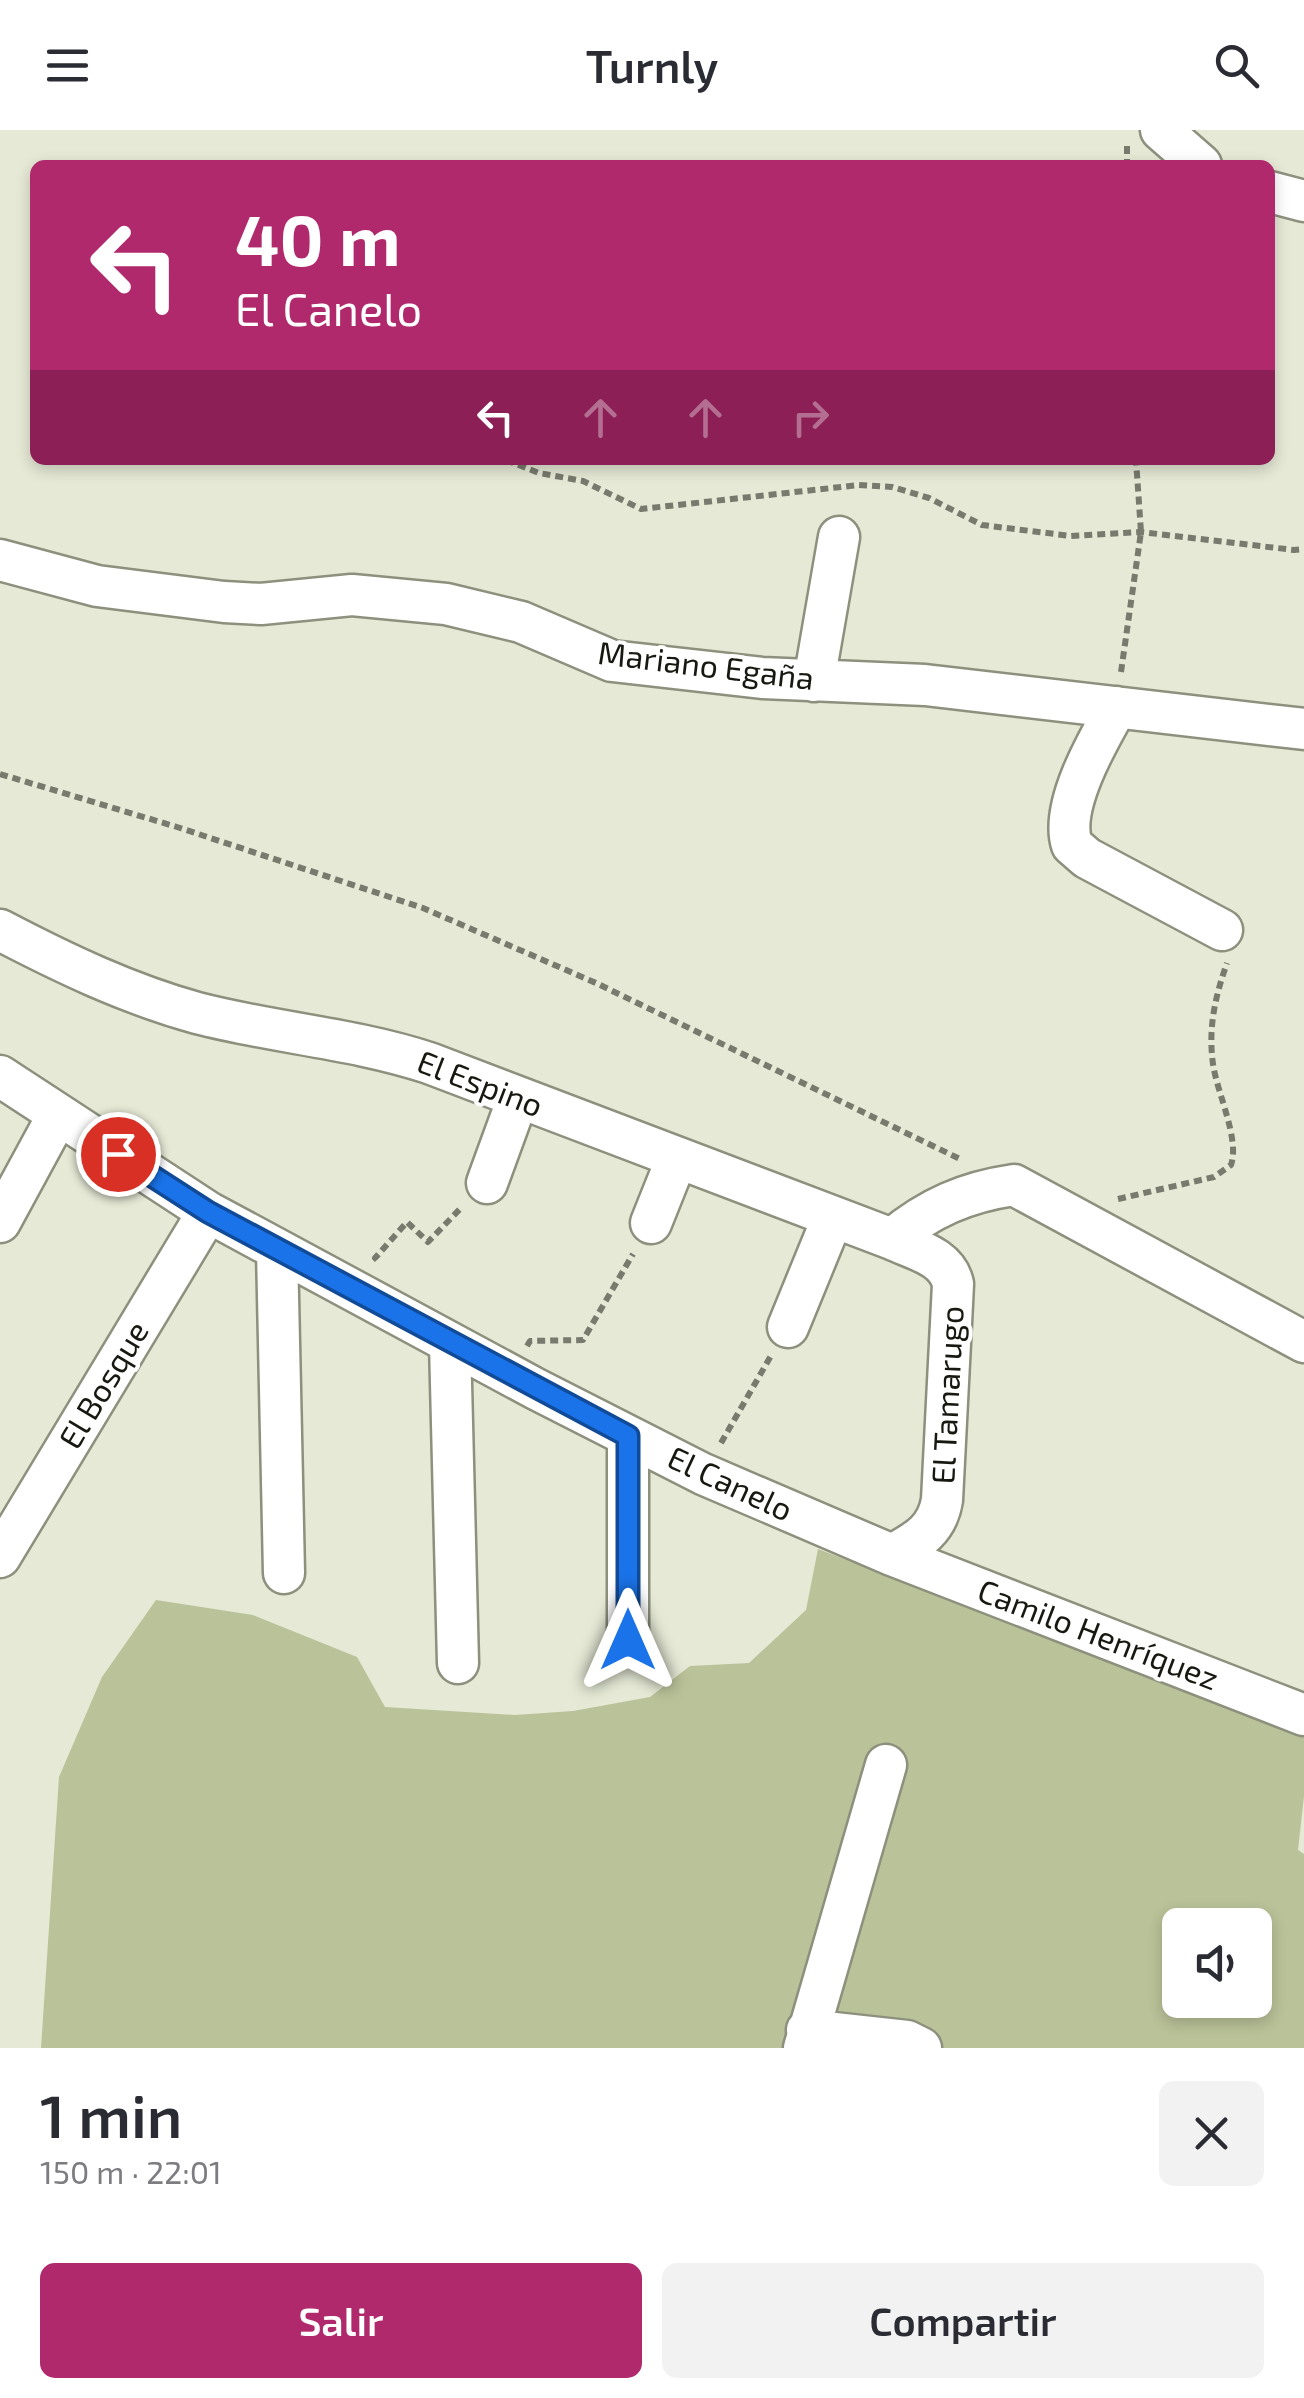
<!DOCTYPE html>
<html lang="es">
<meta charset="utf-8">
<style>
body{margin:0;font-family:"Exo 2",sans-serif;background:#f2f2f3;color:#2b2b33;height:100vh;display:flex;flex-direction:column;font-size:38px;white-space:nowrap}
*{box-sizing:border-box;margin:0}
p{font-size:32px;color:#7c7c81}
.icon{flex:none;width:55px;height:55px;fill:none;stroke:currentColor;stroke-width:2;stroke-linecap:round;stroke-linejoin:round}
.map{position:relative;height:1918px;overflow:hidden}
.sheet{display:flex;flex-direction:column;background:#fff;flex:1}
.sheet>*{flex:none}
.hud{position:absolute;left:30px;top:30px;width:1245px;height:305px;border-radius:15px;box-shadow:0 5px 15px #0003;background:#b0296c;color:#fff;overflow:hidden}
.controls{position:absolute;left:1162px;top:1778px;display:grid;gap:20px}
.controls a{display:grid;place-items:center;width:110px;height:110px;border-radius:15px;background:#fff;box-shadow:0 5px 15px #0003;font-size:50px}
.pin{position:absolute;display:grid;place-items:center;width:85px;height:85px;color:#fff;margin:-42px;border:5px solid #fff;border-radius:50%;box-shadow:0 2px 10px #0007}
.me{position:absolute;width:110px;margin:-55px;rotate:0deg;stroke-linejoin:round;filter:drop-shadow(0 0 8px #0008)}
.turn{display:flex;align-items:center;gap:35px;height:210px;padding:0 40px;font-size:45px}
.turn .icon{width:130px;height:130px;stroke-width:2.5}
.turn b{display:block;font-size:70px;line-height:85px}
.lanes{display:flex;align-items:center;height:95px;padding:0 40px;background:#0003;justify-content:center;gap:50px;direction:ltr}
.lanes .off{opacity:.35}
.round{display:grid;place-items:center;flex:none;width:105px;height:105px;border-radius:15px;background:#f2f2f3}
.head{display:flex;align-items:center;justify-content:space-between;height:170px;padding:0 40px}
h1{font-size:60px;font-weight:600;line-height:75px}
.cta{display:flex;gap:20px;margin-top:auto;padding:20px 40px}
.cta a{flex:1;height:115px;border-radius:15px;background:#b0296c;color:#fff;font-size:40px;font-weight:600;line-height:115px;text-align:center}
.cta a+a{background:#f2f2f3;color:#2b2b33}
header{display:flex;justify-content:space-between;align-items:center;height:130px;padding:0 40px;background:#fff;font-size:45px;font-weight:600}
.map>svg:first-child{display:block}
</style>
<header><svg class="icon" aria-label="menu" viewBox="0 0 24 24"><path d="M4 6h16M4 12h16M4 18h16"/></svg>Turnly<svg class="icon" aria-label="search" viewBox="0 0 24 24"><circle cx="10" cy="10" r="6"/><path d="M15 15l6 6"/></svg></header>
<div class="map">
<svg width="1304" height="1918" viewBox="0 0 1304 1918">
<rect width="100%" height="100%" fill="#e5e9d5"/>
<path fill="#bac299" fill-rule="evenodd" d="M818,1419L1304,1605V1666L1298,1720L1304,1724V1918H41L59,1647L102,1547L156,1470L253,1485L357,1527L385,1577L515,1585L573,1581L650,1567L690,1536L749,1533L806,1480ZM1180,1795H1255V1870H1180Z"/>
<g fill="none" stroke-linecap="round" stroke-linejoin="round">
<g stroke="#8c907d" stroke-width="45">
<path id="street" d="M1161,0L1201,35
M1270,62L1304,71
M0,430L97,456L224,472L261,474L352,465L446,474L521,492L612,531L762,548L925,555L1304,599
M814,551L839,407
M1117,577C1098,610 1059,677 1072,715L1087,728L1222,800
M0,800C63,833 128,864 197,883C274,903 353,908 429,933L892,1109C915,1120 947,1126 953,1154L942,1370C937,1401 917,1411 892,1425
M0,946L208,1082L536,1259L703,1344L892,1425L1304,1585
M487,1053L518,968
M0,1092L58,985
M651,1093L677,1028
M892,1109C929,1078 966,1062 1014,1055L1304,1212
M277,1120L284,1443
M788,1197L833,1087
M450,1213L458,1533
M628,1307V1510
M0,1427L208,1082
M807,1900L907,1911L921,1918
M804,1918L886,1635"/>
</g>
<path stroke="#777a6d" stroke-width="6" stroke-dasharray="8 5" stroke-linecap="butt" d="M1127,16V35
M506,330L539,343L583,351L641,379L859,355L892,357L929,368L982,395L1071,406L1141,402L1294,420L1304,419
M1121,542L1141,402L1136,330
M0,644L177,697L423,778L596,853L962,1030
M1118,1069L1214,1047L1231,1035C1240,1009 1217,963 1213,934C1208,898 1215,867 1227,833
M377,1130L375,1128L407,1092L428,1112L461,1078
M527,1216L530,1211L583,1210L633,1124
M721,1313L772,1224"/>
<use href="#street" stroke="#fff" stroke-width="40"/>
</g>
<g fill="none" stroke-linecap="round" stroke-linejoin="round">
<g stroke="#114b97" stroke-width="25">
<path id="route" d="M118,1024L208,1082L628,1306V1510"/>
</g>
<use href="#route" stroke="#1a73e8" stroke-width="18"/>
</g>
<g text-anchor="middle" stroke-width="8" stroke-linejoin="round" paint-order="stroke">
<g font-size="32" fill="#171911" stroke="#fff">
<text transform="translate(706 536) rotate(7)" y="11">Mariano Egaña</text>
<text transform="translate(480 954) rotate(21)" y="11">El Espino</text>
<text transform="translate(104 1255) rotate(-59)" y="11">El Bosque</text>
<text transform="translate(948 1265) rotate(-87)" y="11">El Tamarugo</text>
<text transform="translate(730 1354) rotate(25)" y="11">El Canelo</text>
<text transform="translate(1098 1505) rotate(21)" y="11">Camilo Henríquez</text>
</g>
</g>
</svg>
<div class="controls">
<a><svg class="icon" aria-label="sound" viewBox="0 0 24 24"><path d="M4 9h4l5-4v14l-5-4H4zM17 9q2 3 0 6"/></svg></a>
</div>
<div class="pin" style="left:118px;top:1024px;background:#d93025"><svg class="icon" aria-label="arrive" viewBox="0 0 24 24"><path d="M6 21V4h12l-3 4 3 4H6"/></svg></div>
<svg class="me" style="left:628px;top:1510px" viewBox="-20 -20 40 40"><path d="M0-17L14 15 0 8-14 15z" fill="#1a73e8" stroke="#fff" stroke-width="4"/></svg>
<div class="hud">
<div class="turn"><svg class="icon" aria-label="left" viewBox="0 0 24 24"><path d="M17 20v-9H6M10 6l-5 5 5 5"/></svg><div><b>40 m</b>El Canelo</div></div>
<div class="lanes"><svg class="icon" aria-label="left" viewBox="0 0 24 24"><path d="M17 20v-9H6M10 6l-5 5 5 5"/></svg><svg class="icon off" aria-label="ahead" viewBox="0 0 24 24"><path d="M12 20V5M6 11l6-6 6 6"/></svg><svg class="icon off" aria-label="ahead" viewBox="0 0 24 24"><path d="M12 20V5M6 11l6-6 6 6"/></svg><svg class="icon off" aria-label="right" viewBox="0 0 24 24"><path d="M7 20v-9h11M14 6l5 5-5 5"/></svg></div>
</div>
</div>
<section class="sheet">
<div class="head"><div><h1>1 min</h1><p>150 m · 22:01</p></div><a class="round"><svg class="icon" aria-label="close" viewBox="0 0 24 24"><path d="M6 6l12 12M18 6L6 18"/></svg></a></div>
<div class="cta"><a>Salir</a><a>Compartir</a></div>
</section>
